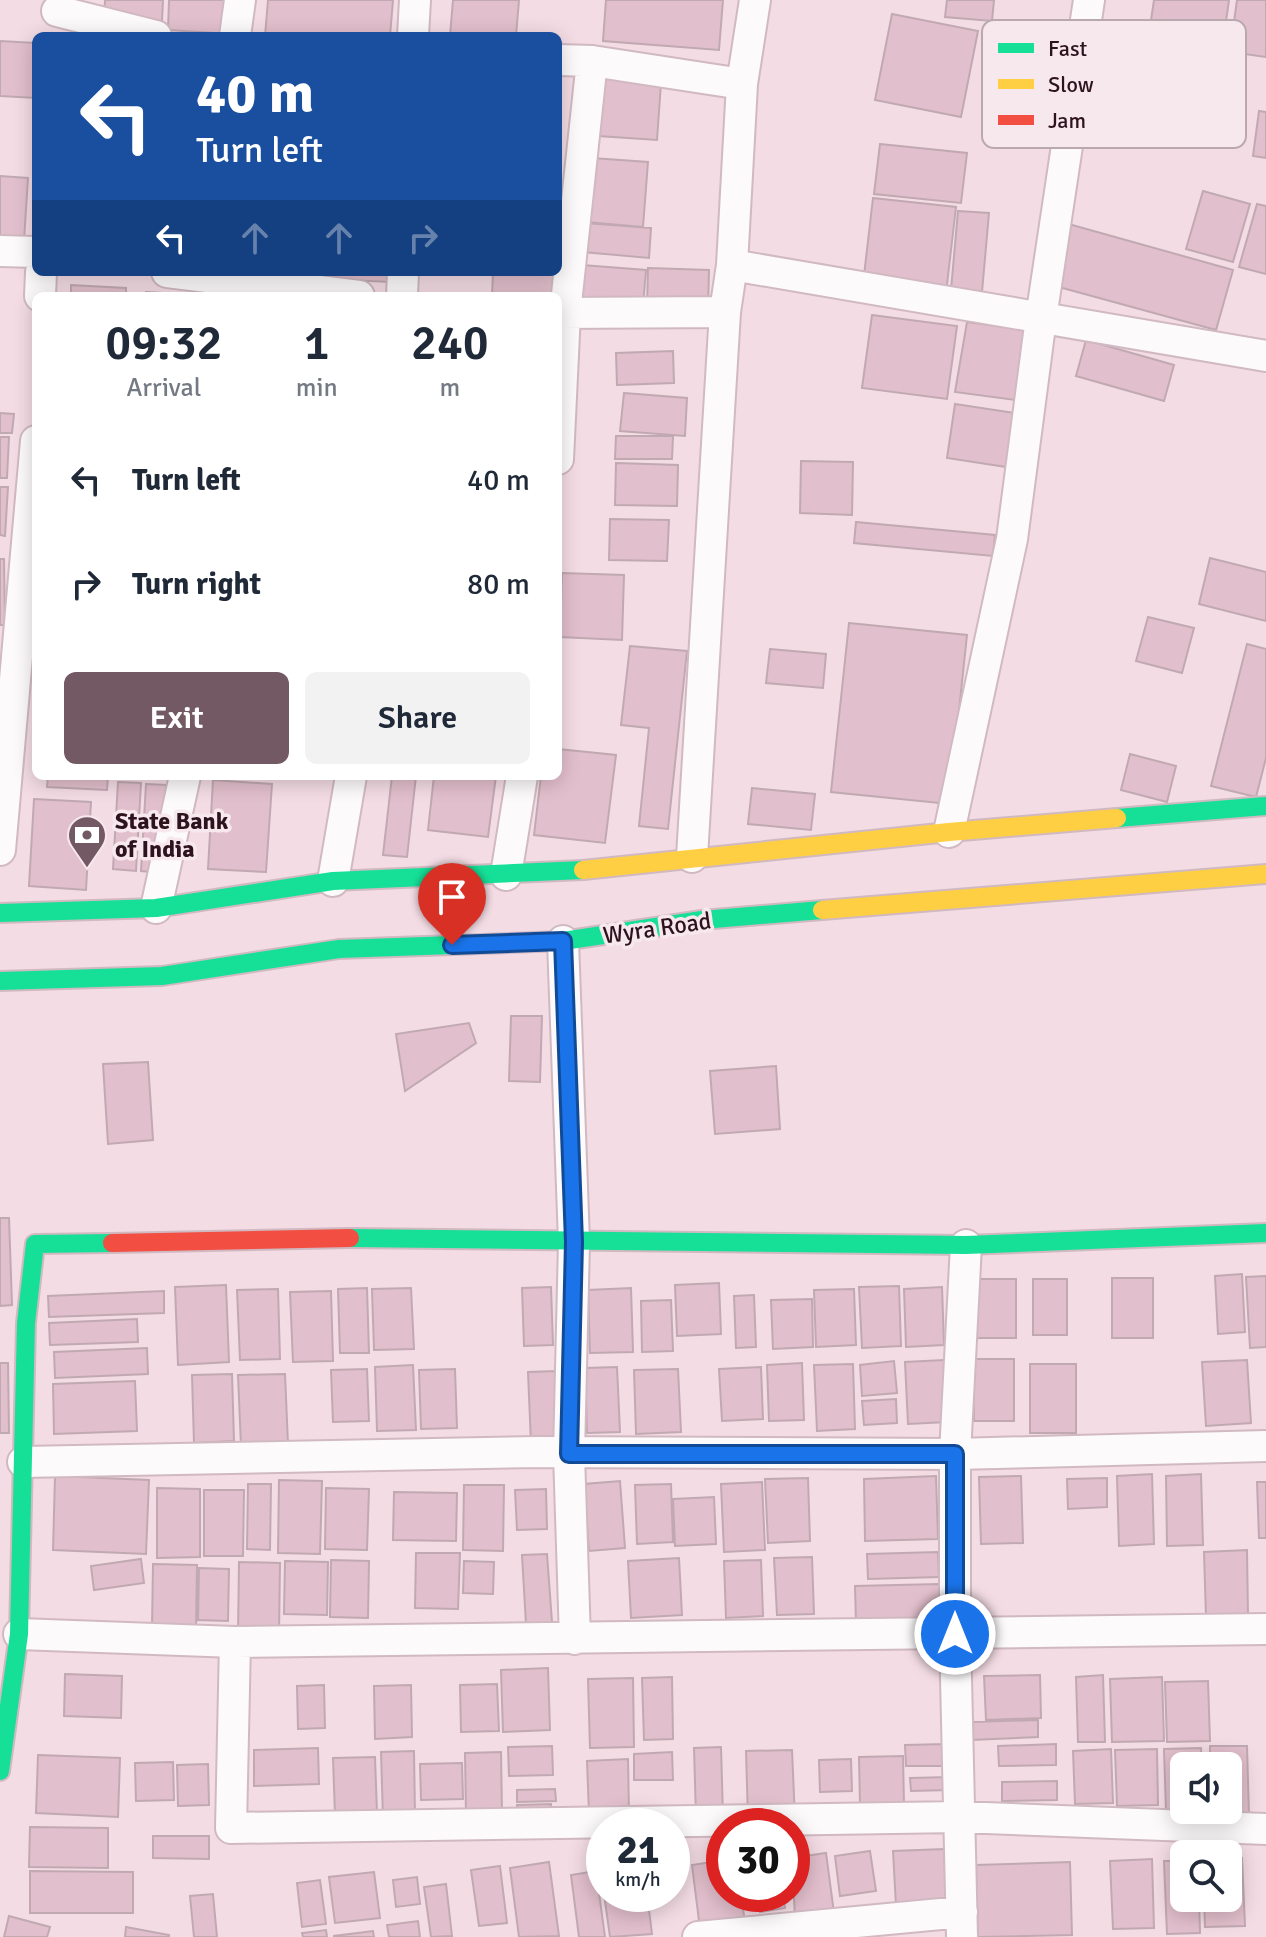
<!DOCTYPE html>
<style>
body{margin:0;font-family:Signika,sans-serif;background:#f2f2f3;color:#1f2937;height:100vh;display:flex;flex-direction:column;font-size:30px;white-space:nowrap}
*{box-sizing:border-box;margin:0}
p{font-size:26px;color:#747a83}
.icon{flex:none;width:44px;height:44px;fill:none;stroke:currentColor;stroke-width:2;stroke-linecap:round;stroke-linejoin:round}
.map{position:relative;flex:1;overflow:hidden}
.side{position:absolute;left:32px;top:292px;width:530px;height:488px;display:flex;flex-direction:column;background:#fff;border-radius:12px;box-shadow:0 4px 20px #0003}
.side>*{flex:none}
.top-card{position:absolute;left:32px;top:32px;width:530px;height:244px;border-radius:12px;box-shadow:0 4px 20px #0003;background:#1a4fa0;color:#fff;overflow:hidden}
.buttons{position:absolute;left:1170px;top:1752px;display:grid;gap:16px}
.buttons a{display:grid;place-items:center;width:72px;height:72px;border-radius:12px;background:#fff;box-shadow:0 4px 20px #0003;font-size:40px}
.speed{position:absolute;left:586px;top:1808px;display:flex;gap:16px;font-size:40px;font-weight:700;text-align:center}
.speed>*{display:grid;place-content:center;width:104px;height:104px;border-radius:50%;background:#fff;box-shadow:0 4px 20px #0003;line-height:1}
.speed small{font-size:20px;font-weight:400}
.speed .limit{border:12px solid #d22;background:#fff;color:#111}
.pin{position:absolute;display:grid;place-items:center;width:68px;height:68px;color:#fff;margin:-82px -34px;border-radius:50% 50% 50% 0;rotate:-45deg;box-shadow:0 0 8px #0007}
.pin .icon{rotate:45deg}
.me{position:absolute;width:88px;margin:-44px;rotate:0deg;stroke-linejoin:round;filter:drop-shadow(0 0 6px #0008)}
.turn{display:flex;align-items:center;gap:28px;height:168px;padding:0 32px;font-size:36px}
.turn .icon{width:104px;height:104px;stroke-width:2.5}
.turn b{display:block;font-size:56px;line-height:68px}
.lanes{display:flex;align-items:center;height:76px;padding:0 32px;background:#0003;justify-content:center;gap:40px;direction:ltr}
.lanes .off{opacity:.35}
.eta{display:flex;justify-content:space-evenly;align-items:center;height:136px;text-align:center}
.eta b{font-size:48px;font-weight:600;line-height:56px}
.primary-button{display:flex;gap:16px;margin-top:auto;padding:16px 32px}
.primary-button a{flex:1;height:92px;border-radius:12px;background:#735963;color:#fff;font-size:32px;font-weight:600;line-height:92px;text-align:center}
.primary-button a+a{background:#f2f2f3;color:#1f2937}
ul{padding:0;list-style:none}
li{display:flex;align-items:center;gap:24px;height:104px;padding:0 32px}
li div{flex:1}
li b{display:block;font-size:30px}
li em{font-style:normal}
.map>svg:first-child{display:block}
</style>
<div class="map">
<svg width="1266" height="1937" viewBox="0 0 1266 1937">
<rect width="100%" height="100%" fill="#f4dce4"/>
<path fill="#e2bfcc" stroke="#c1a9b2" stroke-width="2" d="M105,0H163L162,21L104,18Z
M169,0H233L231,34L168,30Z
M268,0H393L390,36H265Z
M453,0H519L516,36H450Z
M606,0H723L719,50L603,41Z
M947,0H994L992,21L945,17Z
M1154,0H1229L1221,57L1147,47Z
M1237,0H1266V57L1230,52Z
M892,14L978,31L961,117L875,100Z
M0,41L36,43V98L0,96Z
M603,79L661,83L657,140L598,136Z
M1259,111L1266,112V158L1253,156Z
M880,144L967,153L961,203L874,194Z
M592,158L648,162L643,227L586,222Z
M0,176L28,178L24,241L0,240Z
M1203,191L1250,204L1233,262L1186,249Z
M873,198L956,207L946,293L863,284Z
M1257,204L1266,206V274L1239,267Z
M958,211L989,213L982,292L951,290Z
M585,223L651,228L649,258L583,252Z
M1065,223L1233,270L1216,330L1048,284Z
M582,265L646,270L643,305L579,300Z
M648,268L709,270L708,308L647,307Z
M324,272H391V282L324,279Z
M493,272H558L556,296H492Z
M71,285L126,288V296H71Z
M146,292L212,296H145Z
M872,315L957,326L947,399L862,388Z
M967,322L1025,330L1015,400L955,392Z
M1086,340L1174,365L1164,401L1076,376Z
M673,351L674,383L617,385L616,353Z
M624,393L687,398L685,436L620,431Z
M955,404L1021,414L1013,468L947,458Z
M0,413L14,414L12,433H0Z
M616,436H673L672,459H615Z
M0,437H9L7,478H0Z
M801,461L853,462L852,515L800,513Z
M616,463L678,465L677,506L615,505Z
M0,487H8L5,536L0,535Z
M610,519L669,520L667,561L609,560Z
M856,522L995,535L993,556L854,543Z
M1210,558L1266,572V621L1199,604Z
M0,559H4L5,625H0Z
M562,573L624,575L622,640L560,637Z
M1148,617L1194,628L1182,673L1136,661Z
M849,623L967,635L949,804L831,792Z
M1247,644L1266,649V758L1256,797L1211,786Z
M630,646L687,651L668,829L639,826L649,728L621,725Z
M770,649L826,654L823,688L766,683Z
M558,749L616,755L605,843L534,835L541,776H558Z
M1130,754L1176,766L1167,802L1121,790Z
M48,776H108L107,790L47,787Z
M392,776H416L407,857L383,855Z
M434,776H496L488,837L428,830Z
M213,780L272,784L266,872L208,869Z
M118,782L141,783L136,871L113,869Z
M146,784L167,785L162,873L141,871Z
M752,788L815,794L811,830L748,824Z
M34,799L91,802L86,890L29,886Z
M511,1016H542L540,1082L509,1081Z
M469,1023L476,1043L405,1091L396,1034Z
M148,1062L153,1140L108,1144L103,1064Z
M776,1066L780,1129L715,1134L710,1071Z
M0,1218H9L12,1305L0,1306Z
M1242,1274L1245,1332L1218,1334L1215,1276Z
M1266,1276V1347L1250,1348L1246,1277Z
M1112,1278H1153V1338H1112Z
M975,1279H1016V1338H975Z
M1033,1279H1067V1335H1033Z
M719,1283L721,1334L677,1336L675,1285Z
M226,1285L229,1362L178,1365L175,1287Z
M899,1286L901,1346L862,1348L859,1287Z
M551,1287L553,1345L524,1346L522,1288Z
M942,1287L944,1345L906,1347L904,1289Z
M367,1288L369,1353H340L338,1289Z
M411,1288L414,1349L374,1350L372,1289Z
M631,1288L633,1352L590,1353L588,1290Z
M278,1289L280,1359L240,1360L237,1290Z
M854,1289L856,1345L816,1347L814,1290Z
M164,1291V1313L49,1317L48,1296Z
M331,1291L333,1361L293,1362L290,1292Z
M754,1295L756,1347L736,1348L734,1296Z
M812,1299L813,1347L773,1349L771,1300Z
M671,1300L673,1351L642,1352L641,1301Z
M137,1319L138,1342L50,1345L49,1323Z
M147,1348L148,1374L55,1378L54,1352Z
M973,1359H1014V1421H974Z
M944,1360L947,1422L908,1424L905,1362Z
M1247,1360L1251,1423L1206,1426L1202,1362Z
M894,1361L897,1393L862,1396L860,1365Z
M0,1363H8L9,1433H0Z
M802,1363L804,1420L769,1421L767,1365Z
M853,1364L855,1429L817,1431L814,1365Z
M1030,1364H1076V1433H1030Z
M413,1365L416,1430L377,1431L375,1367Z
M617,1367L620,1432L587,1433L585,1368Z
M761,1367L763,1419L722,1421L719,1369Z
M367,1369L369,1421L333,1422L331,1370Z
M455,1369L457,1428L421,1429L419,1370Z
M678,1369L681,1432L636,1434L634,1370Z
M557,1371L560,1442L531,1444L528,1372Z
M232,1374L234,1441L194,1443L192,1375Z
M285,1374L288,1444L241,1446L238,1375Z
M135,1381L137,1431L54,1434L53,1384Z
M896,1399L897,1423L864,1425L862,1401Z
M1152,1474L1154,1544L1119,1546L1117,1476Z
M1201,1474L1203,1545L1167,1546L1166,1476Z
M55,1476L149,1480L146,1554L53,1550Z
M936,1476L938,1539L865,1541L864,1479Z
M1021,1476L1023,1543L981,1544L979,1477Z
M808,1478L810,1541L768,1543L765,1479Z
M1107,1478V1507L1068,1509L1067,1479Z
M279,1480L322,1481L320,1554L278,1553Z
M620,1481L625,1548L589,1551L584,1484Z
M762,1482L765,1550L724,1552L721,1484Z
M1257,1482H1266V1538H1259Z
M248,1484H271L270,1550L247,1549Z
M671,1484L673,1542L637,1544L635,1485Z
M464,1485H504L503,1551L463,1550Z
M157,1488L200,1489V1557L157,1558Z
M326,1488L369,1489L367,1550L325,1549Z
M546,1489L547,1529L517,1530L515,1490Z
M204,1490H244L243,1556H204Z
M394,1492L457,1493L456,1541L393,1540Z
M714,1497L716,1544L675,1546L673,1499Z
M1247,1550L1248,1616L1206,1617L1204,1552Z
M938,1552L939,1577L868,1579L867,1554Z
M416,1553H460L458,1609L415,1608Z
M547,1554L552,1622L526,1624L522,1555Z
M812,1557L814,1614L777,1615L774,1558Z
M679,1558L682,1615L631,1618L628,1561Z
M141,1559L144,1583L94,1590L91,1566Z
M331,1560L369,1561L368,1618L330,1617Z
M761,1560L763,1616L726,1618L724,1561Z
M285,1561L328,1562L327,1615L284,1614Z
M464,1561L494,1562L493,1594L463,1593Z
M239,1562L280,1563L279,1635H238Z
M153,1564L197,1565L196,1628H152Z
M199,1568L229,1569L228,1621L198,1620Z
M939,1584L941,1621L856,1623L855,1586Z
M548,1668L550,1730L503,1732L501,1670Z
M65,1674L122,1676L121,1718L64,1716Z
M1040,1675L1041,1718L986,1720L984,1676Z
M1103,1675L1105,1742H1078L1076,1677Z
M672,1677L673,1739L644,1740L642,1678Z
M1162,1677L1164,1741L1112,1742L1110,1679Z
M633,1678L634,1747L590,1748L588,1679Z
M1208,1681L1210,1741L1167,1742L1165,1682Z
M497,1684L499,1731L461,1732L460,1685Z
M324,1685L325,1728L298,1729L297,1686Z
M411,1685L412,1737L375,1739L374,1686Z
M1038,1720V1737L971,1740L970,1722Z
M946,1744L947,1766H906L905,1745Z
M1056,1744V1765L999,1766L998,1746Z
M552,1746L553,1775L509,1776L508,1747Z
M1210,1746H1247L1249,1816L1212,1817L1211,1810H1228V1766H1210Z
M721,1747L723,1816L696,1817L694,1748Z
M318,1748L319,1784L254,1786V1750Z
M1201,1748L1202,1766H1184V1810H1190L1166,1811L1164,1749Z
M1111,1749L1113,1803L1075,1804L1073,1751Z
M1157,1749L1158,1805L1117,1806L1115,1750Z
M792,1750L795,1819L748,1820L746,1751Z
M414,1751L415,1817L383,1818L381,1752Z
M501,1752L502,1814L466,1815L465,1753Z
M672,1752L673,1780H634V1754Z
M38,1755L120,1758L118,1817L36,1813Z
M903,1756L904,1805L860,1806L859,1757Z
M375,1757L377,1813L335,1815L333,1758Z
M628,1759L629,1813L589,1814L587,1761Z
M851,1759L852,1791L820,1792L819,1760Z
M173,1762L174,1800L136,1801L135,1763Z
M462,1763L463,1799L421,1800L420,1764Z
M208,1764L209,1805L178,1806L177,1765Z
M949,1777L950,1790L911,1791L910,1778Z
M1057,1781V1800L1002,1801V1782Z
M555,1789L556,1801L517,1802V1790Z
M551,1804L552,1821L518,1822L517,1805Z
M30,1827L108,1828V1868L29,1867Z
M153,1836H209V1859L153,1858Z
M944,1849L946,1904L896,1906L893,1851Z
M870,1851L876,1891L840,1896L835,1856Z
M826,1853L834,1913L795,1918L792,1858Z
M1242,1858L1245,1926L1205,1927L1204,1898H1228V1859Z
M1152,1859L1154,1928L1113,1929L1110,1861Z
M724,1860V1894H741L745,1923L700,1929L692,1865Z
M1164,1861H1184V1898H1199L1200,1933L1167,1934Z
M549,1862L559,1936L519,1937L510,1868Z
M1070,1862L1072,1935L978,1937L976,1865Z
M500,1866L507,1923L479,1926L471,1870Z
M30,1871L133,1872V1913H30Z
M596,1871L605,1937H579L571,1875Z
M374,1872L380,1918L335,1923L329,1877Z
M417,1877L420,1904L396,1907L393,1880Z
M320,1880L326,1924L302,1927L297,1883Z
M446,1884L452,1936L431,1937L424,1887Z
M213,1894L217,1937H194L190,1896Z
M604,1894H647L652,1934L610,1937Z
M757,1894H783L785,1908L760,1912Z
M9,1916L50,1927L47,1937H4Z
M418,1921L420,1937H389L387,1925Z
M126,1927L169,1935V1937H125Z
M326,1930L327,1937H303L302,1933Z
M373,1931L374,1937H334V1936Z"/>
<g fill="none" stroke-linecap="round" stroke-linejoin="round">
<g stroke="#d1b9c2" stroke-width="34">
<path id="street" d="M57,11L156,36
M235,36L240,0
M413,36L415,0
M558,60L592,61L742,84
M0,251L36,252
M732,265L1266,356
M167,272L359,296
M40,296L41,272
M402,296L403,272
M558,313L725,312
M558,459L565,313L592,61
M949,832L1012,539L1041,318L1089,0
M0,850L36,441
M692,857L725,312L732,265L742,84L755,0
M506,875L522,776
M333,881L351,776
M156,908L185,776
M563,941L574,1242L569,1454L575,1639
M23,1462L537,1452L955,1454L1266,1446
M19,1634L235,1642L1266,1629
M235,1642L231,1828L960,1817L1266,1829
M698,1937L962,1912
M962,1937L955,1634V1454L966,1245"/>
</g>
<g stroke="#d1b9c2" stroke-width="22">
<path id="fast" d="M1117,818L1266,806
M0,913L156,908L333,881L583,870
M0,981L162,976L339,949L563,941L702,920L822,910
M350,1238L966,1245L1266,1233
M0,1771L19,1634L26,1323L35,1244L112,1243"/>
</g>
<g stroke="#d1b9c2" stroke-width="22">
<path id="slow" d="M583,870L949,832L1117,818
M822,910L1266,874"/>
</g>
<g stroke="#d1b9c2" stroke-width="22">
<path id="jam" d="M112,1243L350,1238"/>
</g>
<use href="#street" stroke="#fdfafb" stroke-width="30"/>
<use href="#fast" stroke="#16e098" stroke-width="18"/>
<use href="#slow" stroke="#ffcf43" stroke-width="18"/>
<use href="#jam" stroke="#f24e42" stroke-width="18"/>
</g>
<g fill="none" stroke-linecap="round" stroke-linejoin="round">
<g stroke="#114b97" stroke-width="20">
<path id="route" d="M452,945L563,941L574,1242L569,1454H955V1634"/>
</g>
<use href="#route" stroke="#1a73e8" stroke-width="14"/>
</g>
<defs>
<g id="bank-pin" transform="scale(2)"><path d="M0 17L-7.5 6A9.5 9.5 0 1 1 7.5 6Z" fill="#735963" stroke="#f7e8ed"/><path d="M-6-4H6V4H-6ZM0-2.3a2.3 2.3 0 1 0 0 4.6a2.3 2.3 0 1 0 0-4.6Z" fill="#fff"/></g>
</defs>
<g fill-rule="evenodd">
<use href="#bank-pin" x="87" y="835"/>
</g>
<g text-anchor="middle" stroke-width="7" stroke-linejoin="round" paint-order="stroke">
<g font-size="24" font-weight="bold" fill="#2d131e" stroke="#f7e8ed" text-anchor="start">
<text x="115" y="829">State Bank<tspan x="115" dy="28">of India</tspan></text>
</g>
<g font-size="24" fill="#2d131e" stroke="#f7e8ed">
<text transform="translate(657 928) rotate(-8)" y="8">Wyra Road</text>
</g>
</g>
<rect x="982" y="20" width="264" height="128" rx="12" fill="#f7e8ed" stroke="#baa8af" stroke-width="2"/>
<rect x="998" y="43" width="36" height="10" fill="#16e098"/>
<rect x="998" y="79" width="36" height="10" fill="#ffcf43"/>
<rect x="998" y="115" width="36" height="10" fill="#f24e42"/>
<g font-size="22" fill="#2d131e">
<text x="1048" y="56">Fast</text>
<text x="1048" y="92">Slow</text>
<text x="1048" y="128">Jam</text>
</g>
</svg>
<div class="buttons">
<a><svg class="icon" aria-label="sound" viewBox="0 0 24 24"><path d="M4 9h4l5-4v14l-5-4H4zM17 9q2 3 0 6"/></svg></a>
<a><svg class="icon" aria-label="search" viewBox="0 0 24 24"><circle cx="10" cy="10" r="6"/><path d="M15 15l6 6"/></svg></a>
</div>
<div class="speed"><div>21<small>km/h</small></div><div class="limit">30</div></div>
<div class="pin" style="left:452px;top:945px;background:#d93025"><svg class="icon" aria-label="arrive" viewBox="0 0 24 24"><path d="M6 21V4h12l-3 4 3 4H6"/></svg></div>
<svg class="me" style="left:955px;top:1634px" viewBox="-20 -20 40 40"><circle r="17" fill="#1a73e8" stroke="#fff" stroke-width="3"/><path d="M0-11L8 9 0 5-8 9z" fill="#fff"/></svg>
<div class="top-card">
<div class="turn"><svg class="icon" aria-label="left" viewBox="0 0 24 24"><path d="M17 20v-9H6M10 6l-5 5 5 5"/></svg><div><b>40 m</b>Turn left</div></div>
<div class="lanes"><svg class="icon" aria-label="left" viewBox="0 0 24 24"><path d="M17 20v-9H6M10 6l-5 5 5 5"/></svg><svg class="icon off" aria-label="ahead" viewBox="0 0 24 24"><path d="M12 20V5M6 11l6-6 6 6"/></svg><svg class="icon off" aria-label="ahead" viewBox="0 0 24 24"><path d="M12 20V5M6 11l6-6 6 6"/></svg><svg class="icon off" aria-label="right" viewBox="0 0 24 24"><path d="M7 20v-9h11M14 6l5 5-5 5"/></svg></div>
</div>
<section class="side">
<div class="eta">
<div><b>09:32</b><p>Arrival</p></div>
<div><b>1</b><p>min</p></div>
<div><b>240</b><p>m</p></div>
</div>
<ul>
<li><svg class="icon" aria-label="left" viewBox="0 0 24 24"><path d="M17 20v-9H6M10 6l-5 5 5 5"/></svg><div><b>Turn left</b></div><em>40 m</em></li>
<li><svg class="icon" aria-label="right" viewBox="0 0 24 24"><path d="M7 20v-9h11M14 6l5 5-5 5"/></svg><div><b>Turn right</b></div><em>80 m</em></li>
</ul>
<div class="primary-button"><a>Exit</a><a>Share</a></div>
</section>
</div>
